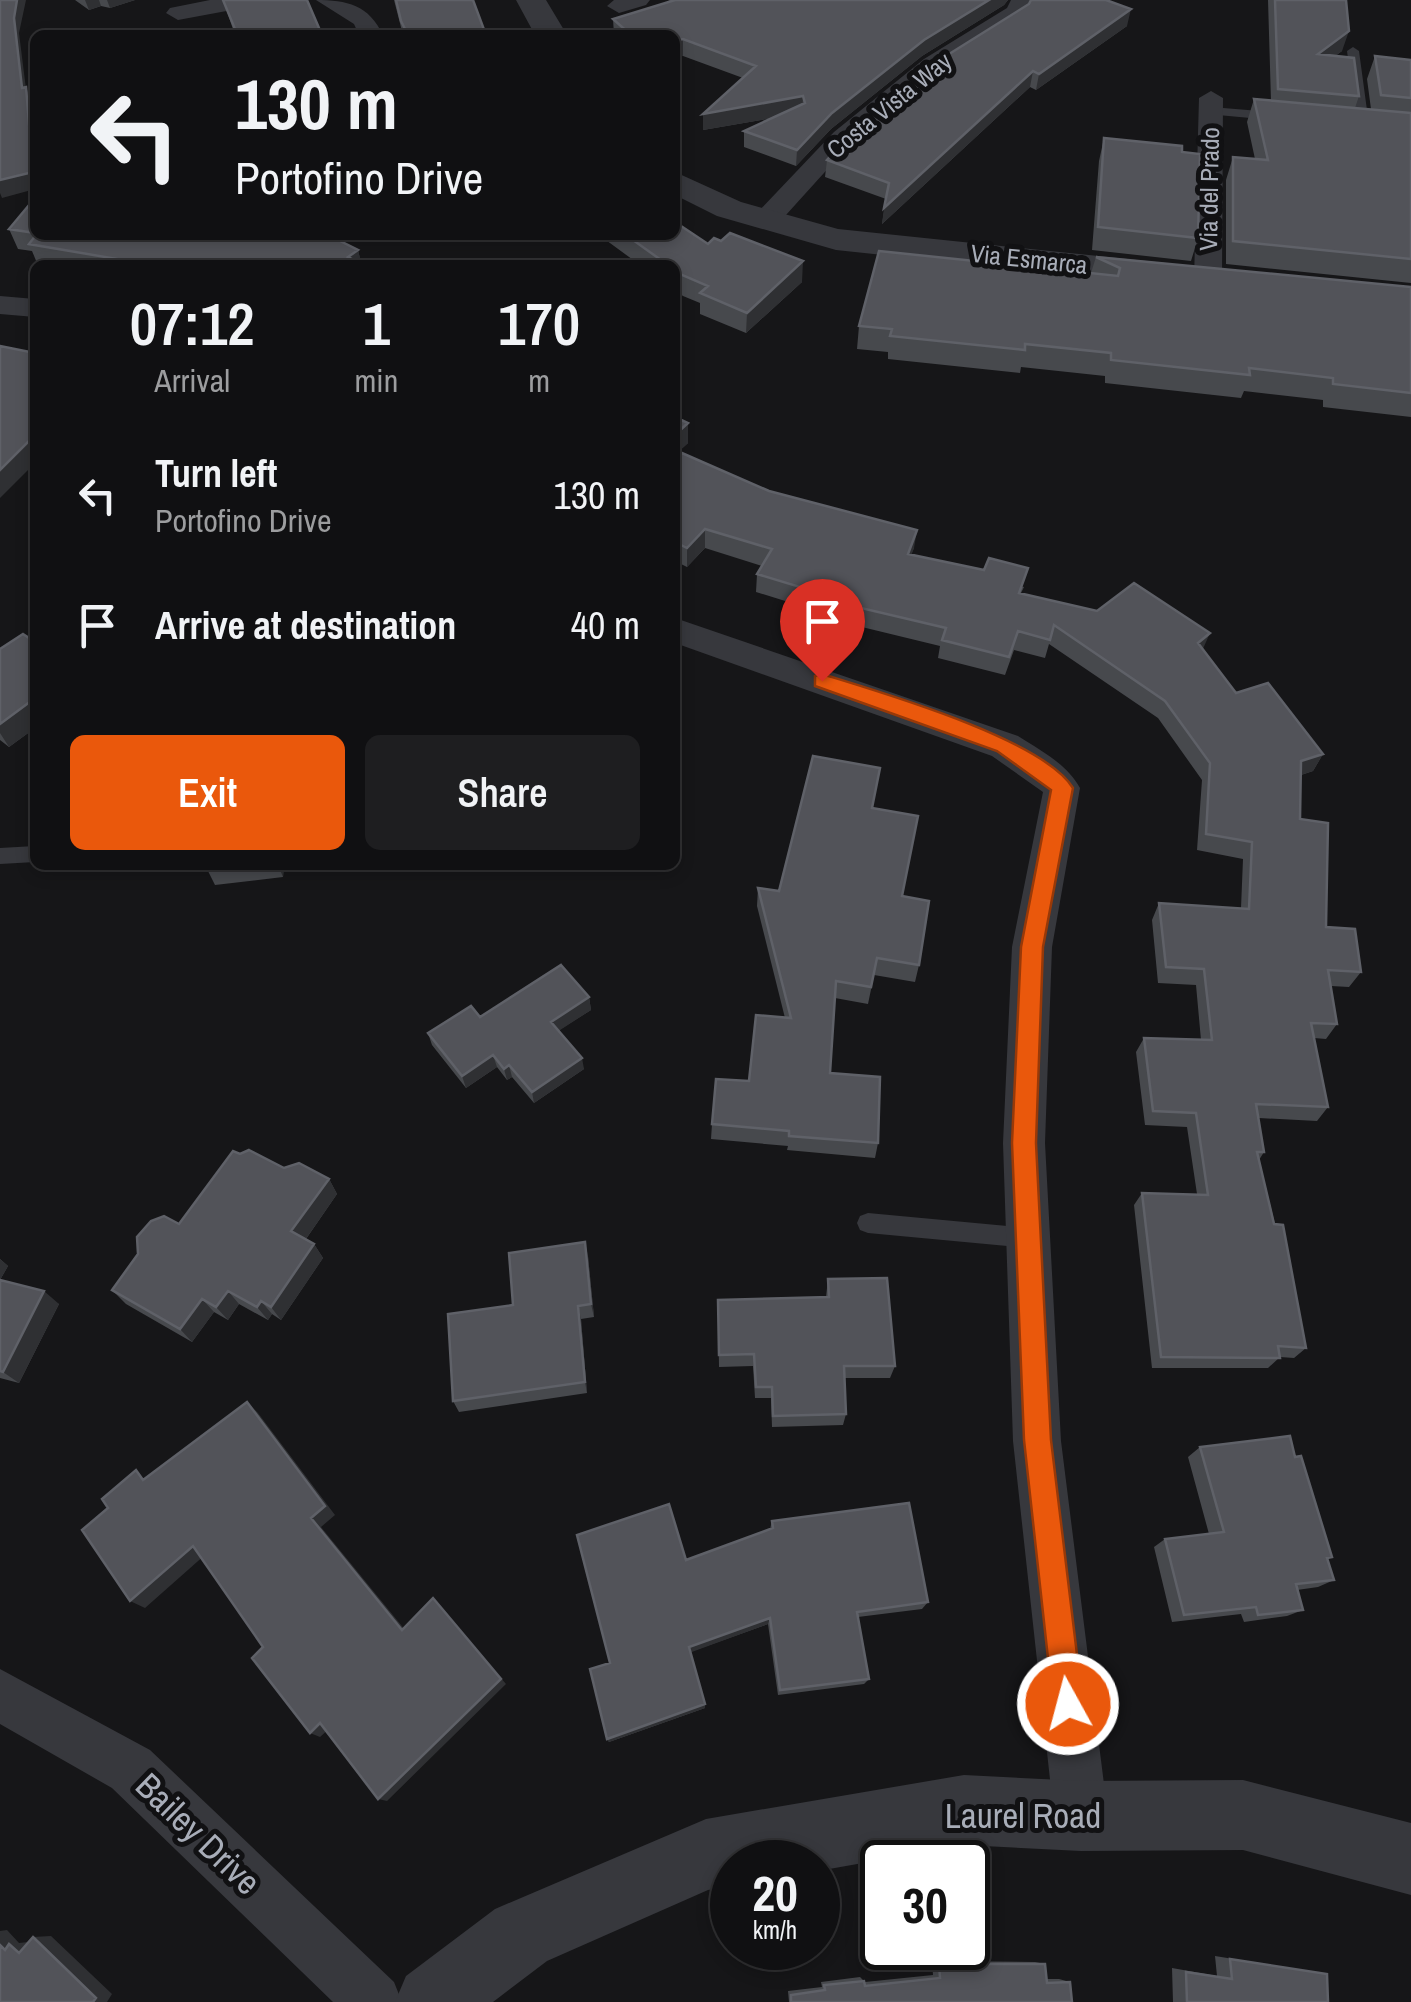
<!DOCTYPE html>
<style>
body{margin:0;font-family:"Archivo Narrow",sans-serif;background:#1e1e20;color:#f1f3f6;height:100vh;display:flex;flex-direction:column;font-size:38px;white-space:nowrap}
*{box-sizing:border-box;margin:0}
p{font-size:32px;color:#9c9d9f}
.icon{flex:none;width:55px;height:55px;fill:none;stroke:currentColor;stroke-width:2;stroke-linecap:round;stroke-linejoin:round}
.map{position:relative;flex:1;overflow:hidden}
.side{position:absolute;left:30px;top:260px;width:650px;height:610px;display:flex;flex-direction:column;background:#101012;border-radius:15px;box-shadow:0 5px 15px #0003,0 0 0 2px #303032}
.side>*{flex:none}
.guide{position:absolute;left:30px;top:30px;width:650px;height:210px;border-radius:15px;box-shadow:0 5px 15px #0003,0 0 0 2px #303032;background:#101012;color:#f1f3f6;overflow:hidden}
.speed{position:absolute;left:710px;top:1840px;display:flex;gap:20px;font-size:50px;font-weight:700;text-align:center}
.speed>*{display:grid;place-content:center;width:130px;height:130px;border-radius:50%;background:#101012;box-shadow:0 5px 15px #0003,0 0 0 2px #303032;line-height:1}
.speed small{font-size:25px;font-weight:400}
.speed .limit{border:5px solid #111;border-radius:15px;background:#fff;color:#111}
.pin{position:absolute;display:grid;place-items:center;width:85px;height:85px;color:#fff;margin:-102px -42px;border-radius:50% 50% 50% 0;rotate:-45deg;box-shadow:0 0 10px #0007}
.pin .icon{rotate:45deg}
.me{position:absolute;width:110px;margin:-55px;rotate:353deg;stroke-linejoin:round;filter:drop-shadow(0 0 8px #0008)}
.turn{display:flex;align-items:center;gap:35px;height:210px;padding:0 40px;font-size:45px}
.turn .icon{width:130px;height:130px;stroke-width:2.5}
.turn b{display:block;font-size:70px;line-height:85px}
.eta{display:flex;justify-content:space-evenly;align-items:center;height:170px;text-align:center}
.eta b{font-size:60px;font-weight:600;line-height:70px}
.button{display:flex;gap:20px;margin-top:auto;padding:20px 40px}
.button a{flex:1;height:115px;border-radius:15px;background:#ea580c;color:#fff;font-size:40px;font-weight:600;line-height:115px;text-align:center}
.button a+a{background:#1e1e20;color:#f1f3f6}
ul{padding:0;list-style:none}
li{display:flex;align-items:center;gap:30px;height:130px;padding:0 40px}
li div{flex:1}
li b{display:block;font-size:38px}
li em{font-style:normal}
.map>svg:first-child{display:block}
</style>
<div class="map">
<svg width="1411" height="2002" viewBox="0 0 1411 2002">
<rect width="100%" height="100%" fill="#161618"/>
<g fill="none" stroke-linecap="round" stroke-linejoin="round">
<path fill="#37383d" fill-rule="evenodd" d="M1353,47L1359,51L1369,125L1363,129L1357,125L1347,51Z
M1211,107L1273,112L1279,116L1273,120L1207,114L1205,111Z
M35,846V862L0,864V848Z
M868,1213L1028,1228L1036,1231L1039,1238L1036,1245L1028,1248L868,1233L860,1230L857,1223L860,1216Z"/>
<path fill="#37383d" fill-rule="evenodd" d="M210,0H260L248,7L178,20L166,13L170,8Z
M316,0C347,0 369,5 383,35H359L354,24Z
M614,0H650L646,5L619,13L607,6Z
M1011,0H1035L1024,17L942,69L852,142L776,226H756L753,220L756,214L834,132L924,59L1007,8Z
M1211,91L1223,98L1222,279L1208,287L1194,279L1199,98Z
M0,296L35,299V317L0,314Z
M675,618L1018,736C1040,750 1067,764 1080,788L1052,947L1045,1143L1061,1441L1108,1816L1100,1835L1081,1843L1062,1835L1054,1816L1013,1441L1003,1143L1012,947L1043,792L992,756L675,643Z
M0,1669L150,1750L394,1982L402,2002H333L112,1788L0,1724Z"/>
<path fill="#37383d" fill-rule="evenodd" d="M516,0H546L567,35H535Z
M675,172L741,202L838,229L1166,263L1179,266L1184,274L1179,282L1166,285L836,250L717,216L675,195Z
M964,1775L1081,1781L1243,1780L1411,1823V1895L1243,1850L1081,1851L964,1845L818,1871V1862H732V1886L708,1890L547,1961L493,2002H395L406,1976L495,1909L706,1819Z"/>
</g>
<path fill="#47494d" d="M75,0H135L110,8L101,6L89,10Z
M223,0L322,35H235Z
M394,0H473L486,35H403Z
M668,0H1008L1004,5L922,56L831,129L796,166L744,147V131L772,118L703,130V114L743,78L683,56L675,35H614L613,19L670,1Z
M1268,0H1346L1342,51L1335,56L1359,96L1355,108L1371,109L1367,79L1375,56L1411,60V283L1226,264V180L1233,157L1255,159L1247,122L1254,99L1271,101Z
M1029,4L1127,26L1036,90L1030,87L882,224L886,199L825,177L827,160Z
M1104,138L1182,152L1198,238L1191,261L1092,250L1099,161Z
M35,198V235H328L358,250L361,264L364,265H47L37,263L32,251L18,249L9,229Z
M599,235H675L708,244L802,282L746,333L700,314V303L683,296L675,290V265H640Z
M1096,257L1411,288V417L1323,407V400L1244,391L1241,398L1105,383V376L1021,367L1020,373L888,359V352L857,349L859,326L1091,273Z
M675,417L688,423V443L679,451L769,491L914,548L911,554L1024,587L1021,593L1203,650L1236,693L1323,754L1313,771L1301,775L1300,819L1326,927L1361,972L1349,987L1331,986L1337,1024L1326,1039L1314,1038L1328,1107L1317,1121L1259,1118L1264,1152L1259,1160L1306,1348L1294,1358L1280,1357L1268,1368H1152L1134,1205L1142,1193L1197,1194L1187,1127L1145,1125L1136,1052L1144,1038L1201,1040L1196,985L1158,983L1152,920L1159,903L1241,908L1243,859L1197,850L1202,780L1158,718L1049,644L1045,658L1014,650L1005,675L938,658L940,646L829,619L830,615L756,592L757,574L762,566L705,548L687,567L675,561Z
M35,642V728L9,747L0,740V649Z
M873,808L902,896L919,965L915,982L874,975L868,1004L835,998L830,1073L878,1143L875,1158L787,1150L788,1146L711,1139L712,1124L749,1081L785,1018L757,906L758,888L779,891Z
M205,865H284L283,877L215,885Z
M589,997L591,1010L559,1030L584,1069L534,1103L512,1077L507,1080L497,1067L466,1088L432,1045L428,1033L480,1017Z
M240,1154L284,1168L329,1179L337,1194L306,1239L314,1244L323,1258L281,1320L272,1314L268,1320L239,1304L228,1320L214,1312L192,1342L126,1304L112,1290L179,1224Z
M588,1256L594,1317L581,1319L587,1393L459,1412L453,1401L513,1305Z
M0,1259L8,1266L0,1280L59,1304L19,1383L0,1378Z
M828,1279L895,1366L890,1378H844L846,1414L843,1425L772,1427L771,1398H755L753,1366L719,1367L718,1300L826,1297Z
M1200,1447L1295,1457L1332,1557L1327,1559L1334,1580L1318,1587L1297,1590L1303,1610L1287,1616L1244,1622L1241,1614L1172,1622L1154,1547L1165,1539L1209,1534L1188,1457Z
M772,1521L928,1602L922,1609L858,1617L869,1679L864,1684L778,1695L768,1624L690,1652L705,1708L609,1742L607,1739L610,1663L686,1560L770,1529Z
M1215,1956L1327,1974L1328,2002H1173L1172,1968L1217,1976Z
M932,1961L1035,1962L1045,1964L1047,1979H1059L1070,1982L1072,2002H789L788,1991L822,1987L821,1982L860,1977L865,1982L933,1975Z"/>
<path fill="#2f3033" d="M17,0H26L19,33L26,89V87L32,103L35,141V189L2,198L0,193V180L22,88L14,18Z
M85,0H99L101,6L89,10Z
M107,0H135L110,8Z
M989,0H1008L1004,5L922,56L831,129L796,166L797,150L832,113L924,40Z
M1131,9L1127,26L1036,90L1039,74Z
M1349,31L1342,51L1311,74L1318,54Z
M683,39V56L675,57V41Z
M1033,71L1030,87L882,224L884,208Z
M803,96L802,113L703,130V114Z
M358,250L362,265L348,257Z
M803,261L802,282L746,333L747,313Z
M688,423V443L675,455V435Z
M35,435V463L0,498V470Z
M705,529V548L687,567V548Z
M917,530L914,548L905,572L908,554Z
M1210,633L1202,651L1198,643Z
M35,698V728L9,747L0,733V724Z
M1323,754L1313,771L1292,778L1301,761Z
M278,865H284L283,877Z
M589,997L591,1010L554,1034L551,1022Z
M493,1055L497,1067L466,1088L462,1076Z
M582,1058L584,1069L534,1103L532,1092Z
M509,1065L512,1077L507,1080L504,1069Z
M329,1179L337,1194L301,1246L291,1231Z
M585,1242L588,1256L594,1317L591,1304Z
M314,1244L323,1258L281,1320L271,1307Z
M0,1259L8,1266L0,1280Z
M44,1291L59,1304L19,1383L3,1372Z
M228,1291L239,1304L228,1320L216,1307Z
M202,1299L214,1312L192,1342L180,1329Z
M261,1301L272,1314L268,1320L257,1307Z
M578,1306L581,1319L587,1393L585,1382Z
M247,1402L258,1413L335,1515L321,1527L410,1636L402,1630L311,1518Z
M193,1546L206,1554L145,1608L130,1601Z
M433,1598L506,1684L387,1801L378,1799Z
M770,1618L768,1624L689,1653V1647Z
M705,1704V1708L609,1742L607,1739Z
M320,1723L331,1727L320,1737L310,1733Z
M7,1930L19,1943L28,1942L38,1951L19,1953L5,1950L0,1945V1931Z
M51,1936L112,1994L107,2002H93L33,1937Z"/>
<path fill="#525359" stroke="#5f6168" stroke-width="2.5" d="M0,0H17L14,18L22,88L26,87L33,172L0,180Z
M223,0H307L322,35H246L245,33L237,34Z
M396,0H473L486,35H408L401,21Z
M675,0H989L924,40L832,113L797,150L744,131L805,103L803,96L703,114L756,66L683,39L675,41V35H631L613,19Z
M1031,0H1106L1131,9L1039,74L1033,71L884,208L889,183L827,160L856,128L946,56L1029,4Z
M1275,0H1346L1349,31L1318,54L1354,58L1359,96L1278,89Z
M1375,56L1411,60V98L1381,95Z
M1254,99L1411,113V259L1233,241V157L1268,160Z
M1104,138L1182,146V152L1200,154L1198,238L1098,227Z
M35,198V233L9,229Z
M675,222L708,244L714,238L721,241L730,233L803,261L747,313L700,293L708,286L682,275L675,270V265H668L626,235H675Z
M36,235H328L358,250L348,257L364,265H196L190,261L186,265H152L29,244Z
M879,251L1118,276L1120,268L1096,257L1411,287V393L1333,384V378L1249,368L1250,375L1111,360V353L1025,344V350L890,336L892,329L859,326Z
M0,346L35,353V435L0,470Z
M675,417L688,423L675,435Z
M675,450L769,491L917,530L908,554L984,570L989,558L1028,568L1019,593L1097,611L1134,583L1210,633L1198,643L1236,693L1268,683L1323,754L1301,761L1300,819L1328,823L1326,927L1355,929L1361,972L1328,970L1337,1024L1311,1023L1328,1107L1256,1104L1264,1152H1257L1274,1224L1283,1225L1306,1348L1278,1346L1280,1358L1161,1357L1142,1193L1208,1195L1196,1113L1153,1111L1144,1038L1212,1040L1204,969L1166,967L1159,903L1249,909L1252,842L1206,834L1210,763L1165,701L1054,625L1050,640L1018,631L1009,657L942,640L946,628L831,601L833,597L757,574L772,549L705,529L687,548L675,542Z
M23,634L35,642V698L0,724V649Z
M813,756L880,768L872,808L918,816L902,896L929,901L919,965L877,958L871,987L836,981L830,1073L880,1077L878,1143L789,1136V1131L712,1124L716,1079L749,1081L756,1015L791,1018L758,888L779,891Z
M561,965L589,997L551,1022L582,1058L532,1092L509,1065L504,1069L493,1055L462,1076L428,1033L471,1006L480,1017Z
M249,1150L284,1168L299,1163L329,1179L291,1231L314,1244L271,1307L261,1301L257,1307L228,1291L216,1307L202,1299L180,1329L112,1290L138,1254L137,1237L151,1221L164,1216L179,1224L233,1151L240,1154Z
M585,1242L591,1304L578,1306L585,1382L453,1401L448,1314L513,1305L509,1253Z
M887,1278L895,1366H844L846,1414L773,1416L772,1387H756L754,1354L719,1355L718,1300L829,1297L828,1279Z
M0,1280L44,1291L3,1372L0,1371Z
M247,1402L325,1506L311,1518L402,1630L433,1598L501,1679L378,1799L320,1723L310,1733L252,1658L263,1647L193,1546L130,1601L82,1530L108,1508L102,1499L136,1470L143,1480Z
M1290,1436L1295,1457L1301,1456L1332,1557L1327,1558L1334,1580L1296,1584L1303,1610L1258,1615L1256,1607L1184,1615L1165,1539L1224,1532L1200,1447Z
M909,1503L928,1602L857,1612L869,1679L780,1690L770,1618L689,1647L705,1704L607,1739L590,1669L610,1663L577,1535L669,1504L686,1560L773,1528L772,1521Z
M33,1937L96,1998L93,2002H0V1945L5,1950L9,1944L19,1953Z
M1230,1959L1327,1974L1328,2002H1187L1186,1972L1232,1979Z
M939,1964H1045L1047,1983L1070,1982L1072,2002H791V1995L825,1990L824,1985L864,1981L865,1986L940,1978Z"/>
<path fill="#ea580c" stroke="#983908" stroke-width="2.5" d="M822,674C880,692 1043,739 1073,788L1043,947L1036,1143L1051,1440L1083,1704L1078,1714L1068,1718L1058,1714L1053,1704L1024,1440L1012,1143L1021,947L1051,790L997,751L815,686V676Z"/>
<g text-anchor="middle" stroke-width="10" stroke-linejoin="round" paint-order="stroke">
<g font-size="25" fill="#a8adb8" stroke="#111113">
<text transform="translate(889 105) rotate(-39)" y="9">Costa Vista Way</text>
<text transform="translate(1209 189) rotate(-89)" y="9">Via del Prado</text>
<text transform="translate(1029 259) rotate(6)" y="9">Via Esmarca</text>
</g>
<g font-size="35" fill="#a8adb8" stroke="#111113">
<text x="1023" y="1828">Laurel Road</text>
<text transform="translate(198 1834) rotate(44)" y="12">Bailey Drive</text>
</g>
</g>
</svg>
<div class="speed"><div>20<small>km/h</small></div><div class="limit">30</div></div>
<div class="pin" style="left:822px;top:681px;background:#d93025"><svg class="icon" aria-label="arrive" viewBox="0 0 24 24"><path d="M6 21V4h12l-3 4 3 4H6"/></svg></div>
<svg class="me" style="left:1068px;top:1704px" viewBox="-20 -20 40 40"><circle r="17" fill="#ea580c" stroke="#fff" stroke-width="3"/><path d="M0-11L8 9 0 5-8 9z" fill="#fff"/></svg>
<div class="guide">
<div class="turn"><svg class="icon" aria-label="left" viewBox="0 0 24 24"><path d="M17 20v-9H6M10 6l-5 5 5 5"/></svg><div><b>130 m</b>Portofino Drive</div></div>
</div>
<section class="side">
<div class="eta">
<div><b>07:12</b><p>Arrival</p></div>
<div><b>1</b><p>min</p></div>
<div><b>170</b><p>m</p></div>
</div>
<ul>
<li><svg class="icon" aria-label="left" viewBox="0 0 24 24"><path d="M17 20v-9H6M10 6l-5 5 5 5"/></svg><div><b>Turn left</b><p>Portofino Drive</p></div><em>130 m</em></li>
<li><svg class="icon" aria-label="arrive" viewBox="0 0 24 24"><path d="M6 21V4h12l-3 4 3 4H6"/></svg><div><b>Arrive at destination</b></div><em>40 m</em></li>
</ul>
<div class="button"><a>Exit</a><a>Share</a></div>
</section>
</div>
